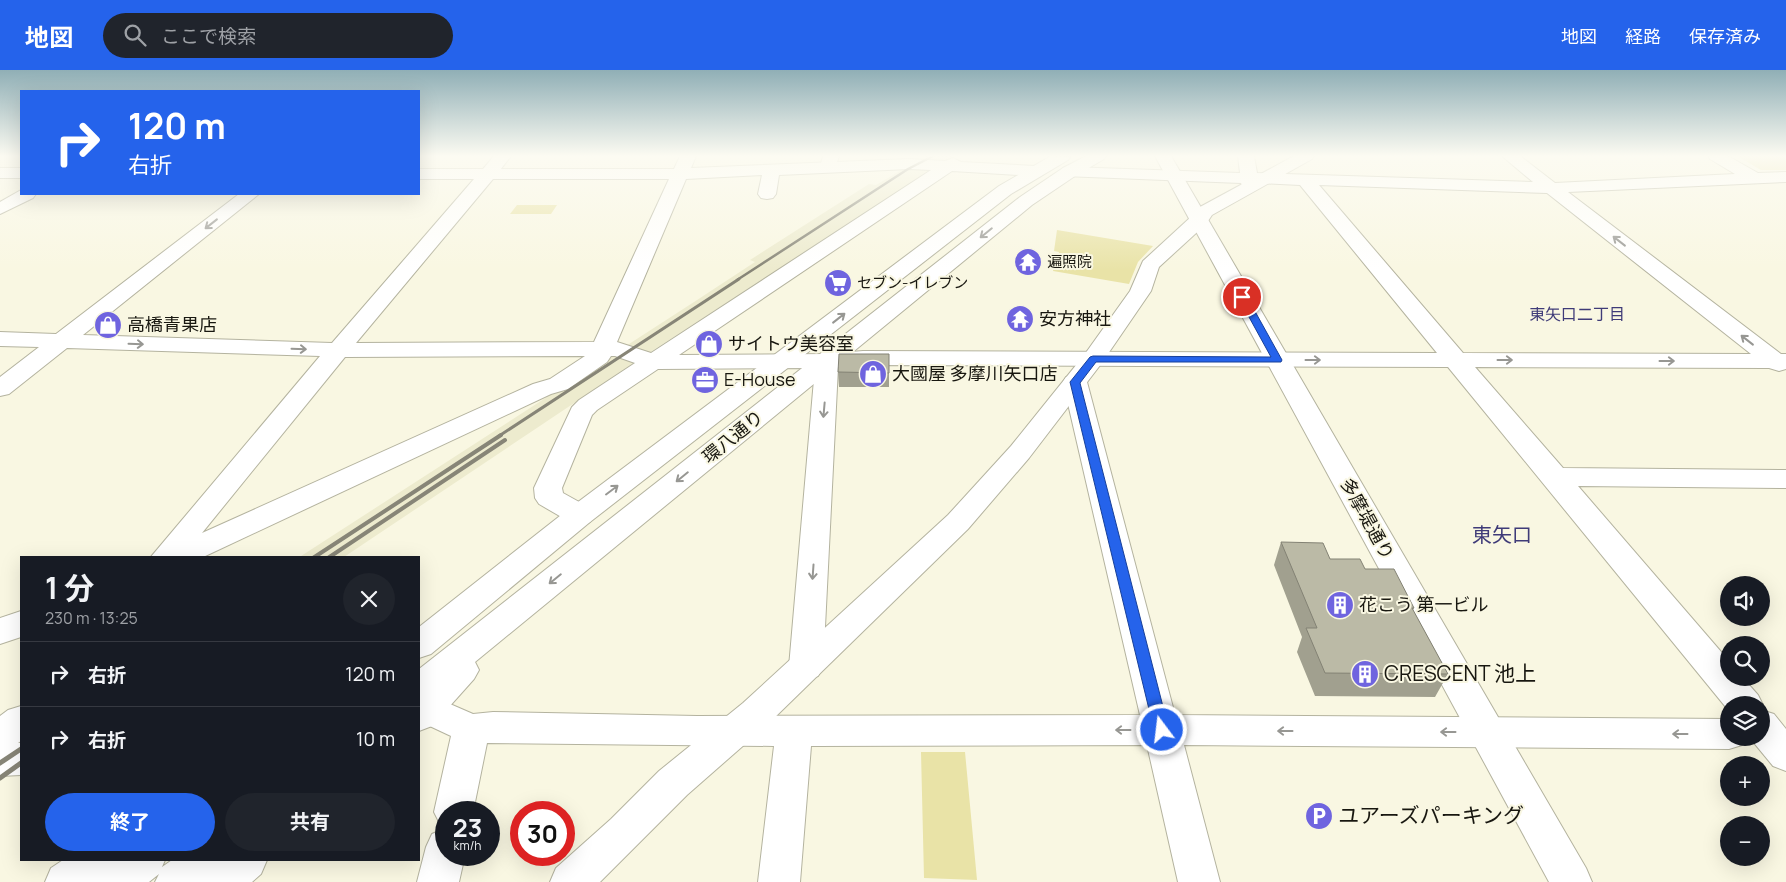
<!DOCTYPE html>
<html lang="ja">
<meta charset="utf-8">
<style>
body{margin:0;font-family:Manrope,"Noto Sans JP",sans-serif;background:#20242c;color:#f1f3f6;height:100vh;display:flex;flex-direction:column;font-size:19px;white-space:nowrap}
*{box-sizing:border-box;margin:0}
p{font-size:16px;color:#9ea1a6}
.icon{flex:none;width:28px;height:28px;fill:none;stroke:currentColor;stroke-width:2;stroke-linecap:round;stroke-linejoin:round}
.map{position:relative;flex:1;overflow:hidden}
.drawer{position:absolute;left:20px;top:486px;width:400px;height:305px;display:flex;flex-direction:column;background:#171b24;border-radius:0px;box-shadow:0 5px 20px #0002}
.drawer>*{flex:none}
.banner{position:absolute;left:20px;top:20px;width:400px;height:105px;border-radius:0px;box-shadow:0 5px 20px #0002;background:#2563eb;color:#fff;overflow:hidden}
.tools{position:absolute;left:1720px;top:506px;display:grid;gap:10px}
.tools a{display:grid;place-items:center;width:50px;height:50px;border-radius:50%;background:#171b24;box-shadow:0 5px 20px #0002;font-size:25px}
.speed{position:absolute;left:435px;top:731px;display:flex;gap:10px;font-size:25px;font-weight:700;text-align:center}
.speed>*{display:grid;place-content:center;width:65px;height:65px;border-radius:50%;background:#171b24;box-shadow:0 5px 20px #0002;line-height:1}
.speed small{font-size:12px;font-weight:400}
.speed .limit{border:8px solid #d22;background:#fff;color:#111}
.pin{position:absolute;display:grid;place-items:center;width:42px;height:42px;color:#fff;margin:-21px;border:2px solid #fff;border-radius:50%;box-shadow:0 1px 5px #0007}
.me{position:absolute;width:55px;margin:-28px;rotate:345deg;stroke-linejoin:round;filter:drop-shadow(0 0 4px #0008)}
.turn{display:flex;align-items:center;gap:18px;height:105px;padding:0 25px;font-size:22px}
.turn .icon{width:65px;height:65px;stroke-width:2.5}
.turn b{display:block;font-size:35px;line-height:42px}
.round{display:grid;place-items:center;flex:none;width:52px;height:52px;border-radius:26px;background:#20242c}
.overview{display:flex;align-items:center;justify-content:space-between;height:85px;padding:0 25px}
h1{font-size:30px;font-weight:700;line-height:38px}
.primary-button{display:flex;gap:10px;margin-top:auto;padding:10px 25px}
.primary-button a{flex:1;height:58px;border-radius:30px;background:#2563eb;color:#fff;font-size:20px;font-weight:700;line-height:58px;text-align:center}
.primary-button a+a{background:#20242c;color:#f1f3f6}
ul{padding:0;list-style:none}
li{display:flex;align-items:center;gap:15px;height:65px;padding:0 25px;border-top:1px solid #363941}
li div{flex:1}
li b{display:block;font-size:19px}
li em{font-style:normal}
header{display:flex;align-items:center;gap:30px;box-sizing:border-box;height:70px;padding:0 25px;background:#2563eb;color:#fff}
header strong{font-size:24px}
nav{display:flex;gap:28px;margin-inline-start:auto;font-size:18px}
.search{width:350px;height:45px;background:#20242c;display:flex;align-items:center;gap:12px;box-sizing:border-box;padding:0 18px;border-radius:28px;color:#9ea1a6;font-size:19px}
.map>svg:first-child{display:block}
</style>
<header>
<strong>地図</strong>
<div class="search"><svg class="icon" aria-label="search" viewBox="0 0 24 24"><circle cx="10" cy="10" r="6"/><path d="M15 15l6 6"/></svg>ここで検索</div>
<nav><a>地図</a><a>経路</a><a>保存済み</a></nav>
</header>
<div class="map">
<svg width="1786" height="812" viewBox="0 0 1786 812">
<rect width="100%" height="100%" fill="#f9f7e2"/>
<path fill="#edebce" d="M925,86H954L931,99L917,110L655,279L344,487L298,488L694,232L755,192L750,190L869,114L876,115Z"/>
<path fill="#e9e3a7" d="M1737,86H1786V100H1761Z
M517,135H557L551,144H510Z
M1057,160L1153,176L1138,192L1129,214L1053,201L1059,182L1054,181Z
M921,682H965L977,810L924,808Z"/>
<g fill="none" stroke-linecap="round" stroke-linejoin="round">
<g stroke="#b4b39f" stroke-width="2">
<path id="minor" d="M680,86H696L691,98L909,89L945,91L953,88L961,92L1035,96L1041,97L1043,101L1041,105L1035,106L952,101L679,285L827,284L863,281L1437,283L1300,115L1258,113L1256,120L1250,121L1244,120L1241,113L1063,106L1061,102L1063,98L1069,97L1240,103L1238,86H1254L1257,103L1533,112L1502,86H1520L1555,113L1735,104L1710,89L1708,86H1728L1758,103L1786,102V112L1568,122L1781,284H1786V299L1779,301L1769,298L1475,297L1563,398L1786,400V418L1578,416L1729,591V608H1743L1758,625L1763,635L1761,638V635H1729V641L1448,297L863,295L838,297L823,597L818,606L806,610L794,606L789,597L815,298L658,299L597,340L592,345L562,418L563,423L590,438L594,445L590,452L580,455L570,452L539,434L535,428L534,418L572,337L579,330L635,293L615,286H611L607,292L568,319L551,324L201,488H150L320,286L67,278L9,324L0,326V307L39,277L0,276V262L56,264L239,124H259L83,265L332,273L474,109H419V99H674ZM909,99L931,100L651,283L617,272L686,109L762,105L758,124L761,128L767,129L773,128L776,124L779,105ZM493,109H669L594,272L356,273ZM1319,115L1547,123L1751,284L1463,283ZM585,286L550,309L533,314L202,463L345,287Z
M0,98H21V108H0Z
M21,120V124H36L33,128L0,144V132Z
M1075,305L1084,307L1087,312L1175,645L1729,649V668H1746L1742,675L1729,679L1184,675L1220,812H1178L1147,675L811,676L800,812H758L774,676L487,673L473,742H446V757L440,754L434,742L451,666L419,651V627L427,624L473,644L493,642L697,646L1140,645L1063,312L1066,307Z
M21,541V567L0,574V548Z
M21,636V671L18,673H21V705L0,706V646L8,640Z
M1761,640L1774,644L1786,659V701L1773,696L1750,668H1761Z
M446,758V785H465L459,812H417L426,777L432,764Z"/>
</g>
<g stroke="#b4b39f" stroke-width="2">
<path id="tertiary" d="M494,86H511L493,109H481L478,105Z
M823,86H839L834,101H822L820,97Z
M1294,86H1314L1312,89L1212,145L1206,154L1159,197L1151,221L1101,294L1029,388L968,459L769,653L687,725L600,812H550L556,798L611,749L659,701L743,633L948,445L1011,376L1085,284L1130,221L1143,191L1192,146L1200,137Z"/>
</g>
<g stroke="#b4b39f" stroke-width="2">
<path id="primary" d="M1051,86L1070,87L1068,90L1011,124L590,452L431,584L419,588V557L570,438L999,116Z
M1086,86H1106L1104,89L1075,106L1032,135L475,592L479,600L474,609L432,656L419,661V599L1020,127L1063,98Z
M1155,86H1171L1586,798L1592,812H1549Z
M63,790H165L162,797L172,790H267L261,804L252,812H155L159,804L149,812H45L51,798Z"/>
</g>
<use href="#minor" fill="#fff" fill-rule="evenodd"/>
<use href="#tertiary" fill="#fff" fill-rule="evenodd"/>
<use href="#primary" fill="#fff" fill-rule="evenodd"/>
<path stroke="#878577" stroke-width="2.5" d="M737,210L908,99L933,86"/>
<path stroke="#878577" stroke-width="3" d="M499,366L739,209"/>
<path stroke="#878577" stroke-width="4" d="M313,488L501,365
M328,488L505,370"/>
<path stroke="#878577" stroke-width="5" d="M0,693L21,679
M0,708L21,693"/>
</g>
<path fill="#a1a08f" d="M889,284V317H839L838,302Z
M1281,472L1330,489L1365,499L1414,538L1413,540L1448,604L1435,627L1315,626L1297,582L1302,567L1274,495Z"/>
<path fill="#bbbaa6" stroke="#838274" d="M839,284H889V303L838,302Z
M1281,472L1323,473L1330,489H1360L1365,499H1394L1414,538H1412L1448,604L1325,603L1306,558H1317Z"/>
<defs><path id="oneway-shaft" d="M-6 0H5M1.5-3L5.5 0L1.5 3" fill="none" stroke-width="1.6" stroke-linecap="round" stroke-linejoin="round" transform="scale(1.25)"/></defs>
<g stroke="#979793">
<use href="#oneway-shaft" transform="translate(211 154) rotate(142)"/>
<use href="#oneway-shaft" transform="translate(986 163) rotate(141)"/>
<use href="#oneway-shaft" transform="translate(1619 171) rotate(-142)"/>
<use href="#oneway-shaft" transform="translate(839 248) rotate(-38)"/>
<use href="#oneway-shaft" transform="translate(1747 270) rotate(-142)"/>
<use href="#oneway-shaft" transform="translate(136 274) rotate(2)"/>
<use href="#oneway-shaft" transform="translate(299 279) rotate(2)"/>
<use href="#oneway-shaft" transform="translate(1313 290)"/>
<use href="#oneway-shaft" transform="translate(1505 290)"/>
<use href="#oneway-shaft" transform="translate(1667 291)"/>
<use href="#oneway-shaft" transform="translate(824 340) rotate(95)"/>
<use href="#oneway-shaft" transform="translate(682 407) rotate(141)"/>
<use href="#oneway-shaft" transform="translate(612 420) rotate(-37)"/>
<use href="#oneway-shaft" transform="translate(813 502) rotate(94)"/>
<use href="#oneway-shaft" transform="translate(555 509) rotate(141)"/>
<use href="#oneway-shaft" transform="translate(1123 660) rotate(180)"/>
<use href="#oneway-shaft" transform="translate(1285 661) rotate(-180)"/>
<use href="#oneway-shaft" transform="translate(1448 662) rotate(-180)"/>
<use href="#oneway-shaft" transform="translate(1680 664) rotate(-180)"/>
</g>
<linearGradient id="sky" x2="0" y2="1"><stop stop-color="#90afb6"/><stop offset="0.43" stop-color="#fcfbf2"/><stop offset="1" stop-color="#fcfbf2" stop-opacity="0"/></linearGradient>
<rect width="1786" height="200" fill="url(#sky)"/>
<path fill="#2563eb" stroke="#184099" d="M1242,224L1247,227L1282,290L1281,292H1096L1080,313L1169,660L1167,664L1162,666L1156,664L1154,660L1070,312L1090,287L1093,286L1271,287L1238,227Z"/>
<defs>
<g id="temple-disc" transform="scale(1.4375)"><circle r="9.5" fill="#6f64df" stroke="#f9f7e2"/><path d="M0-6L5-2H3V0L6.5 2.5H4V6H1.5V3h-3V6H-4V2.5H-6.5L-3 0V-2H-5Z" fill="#fff"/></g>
<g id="supermarket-disc" transform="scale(1.4375)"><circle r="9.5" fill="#6f64df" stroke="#f9f7e2"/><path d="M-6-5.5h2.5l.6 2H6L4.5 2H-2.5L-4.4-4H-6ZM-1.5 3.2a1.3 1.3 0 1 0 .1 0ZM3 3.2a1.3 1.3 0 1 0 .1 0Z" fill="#fff"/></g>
<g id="shop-disc" transform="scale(1.4375)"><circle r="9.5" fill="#6f64df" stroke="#f9f7e2"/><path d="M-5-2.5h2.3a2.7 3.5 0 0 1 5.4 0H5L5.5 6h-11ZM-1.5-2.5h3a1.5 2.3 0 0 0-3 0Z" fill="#fff"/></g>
<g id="office-disc" transform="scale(1.4375)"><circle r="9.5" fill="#6f64df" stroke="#f9f7e2"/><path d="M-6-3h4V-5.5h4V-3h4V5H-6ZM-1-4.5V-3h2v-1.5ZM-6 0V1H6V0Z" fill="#fff"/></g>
<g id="building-disc" transform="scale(1.4375)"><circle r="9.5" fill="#6f64df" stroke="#f9f7e2"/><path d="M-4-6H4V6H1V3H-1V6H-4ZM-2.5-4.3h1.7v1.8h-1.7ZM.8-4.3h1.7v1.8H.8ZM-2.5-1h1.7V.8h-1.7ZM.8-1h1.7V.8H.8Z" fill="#fff"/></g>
<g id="parking-disc" transform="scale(1.4375)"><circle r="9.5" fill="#6f64df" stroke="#f9f7e2"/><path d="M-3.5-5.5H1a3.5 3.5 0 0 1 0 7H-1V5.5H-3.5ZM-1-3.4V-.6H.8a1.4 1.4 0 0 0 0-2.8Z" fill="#fff"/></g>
</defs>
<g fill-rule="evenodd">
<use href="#temple-disc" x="1028" y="192"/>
<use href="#supermarket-disc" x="838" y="213"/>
<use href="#temple-disc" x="1020" y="249"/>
<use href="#shop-disc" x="108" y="255"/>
<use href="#shop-disc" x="709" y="274"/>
<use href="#shop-disc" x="873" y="304"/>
<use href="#office-disc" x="705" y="310"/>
<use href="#building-disc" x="1340" y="535"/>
<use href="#building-disc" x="1365" y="604"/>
<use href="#parking-disc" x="1319" y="746"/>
</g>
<g text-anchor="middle" stroke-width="4" stroke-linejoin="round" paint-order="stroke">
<g font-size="15" fill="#181710" stroke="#f9f7e2" text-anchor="start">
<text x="1047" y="197">遍照院</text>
<text x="857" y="218">セブン-イレブン</text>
</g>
<g font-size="16" fill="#3f3b78" stroke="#f9f7e2">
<text x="1577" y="250">東矢口二丁目</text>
</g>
<g font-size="18" fill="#181710" stroke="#f9f7e2" text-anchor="start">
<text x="1039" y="255">安方神社</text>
<text x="127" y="261">高橋青果店</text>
<text x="728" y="280">サイトウ美容室</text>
<text x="892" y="310">大國屋 多摩川矢口店</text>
<text x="724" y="316">E-House</text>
<text x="1359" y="541">花こう 第一ビル</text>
</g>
<g font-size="18" fill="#181710" stroke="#f9f7e2">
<text transform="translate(733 367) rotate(-39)" y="6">環八通り</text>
<text transform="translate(1367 449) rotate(61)" y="6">多摩堤通り</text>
</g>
<g font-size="20" fill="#3f3b78" stroke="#f9f7e2">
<text x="1502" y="472">東矢口</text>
</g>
<g font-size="21" fill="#181710" stroke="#f9f7e2" text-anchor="start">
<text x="1384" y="611">CRESCENT 池上</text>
<text x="1338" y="753">ユアーズパーキング</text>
</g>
</g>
</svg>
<div class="tools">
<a><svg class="icon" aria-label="sound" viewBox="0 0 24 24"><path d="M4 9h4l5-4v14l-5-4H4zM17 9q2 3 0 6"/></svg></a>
<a><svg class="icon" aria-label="search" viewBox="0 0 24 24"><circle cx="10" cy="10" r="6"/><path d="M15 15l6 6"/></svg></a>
<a><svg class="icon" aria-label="layers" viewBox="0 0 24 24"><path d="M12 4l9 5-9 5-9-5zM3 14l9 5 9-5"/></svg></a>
<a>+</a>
<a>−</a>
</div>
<div class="speed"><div>23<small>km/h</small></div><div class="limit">30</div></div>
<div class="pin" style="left:1242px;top:227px;background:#d93025"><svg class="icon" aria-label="arrive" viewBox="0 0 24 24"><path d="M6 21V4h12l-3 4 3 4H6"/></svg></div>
<svg class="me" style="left:1162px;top:660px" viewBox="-20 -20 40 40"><circle r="17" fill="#2563eb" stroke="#fff" stroke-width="3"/><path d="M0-11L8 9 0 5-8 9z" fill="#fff"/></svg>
<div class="banner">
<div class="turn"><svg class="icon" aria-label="right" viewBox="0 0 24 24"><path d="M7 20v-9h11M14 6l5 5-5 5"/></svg><div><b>120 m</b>右折</div></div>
</div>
<section class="drawer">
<div class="overview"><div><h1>1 分</h1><p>230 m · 13:25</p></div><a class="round"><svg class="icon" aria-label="close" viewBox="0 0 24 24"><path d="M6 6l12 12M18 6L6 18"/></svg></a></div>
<ul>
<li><svg class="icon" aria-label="right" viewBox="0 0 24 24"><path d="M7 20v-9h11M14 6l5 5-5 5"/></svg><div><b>右折</b></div><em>120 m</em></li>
<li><svg class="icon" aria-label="right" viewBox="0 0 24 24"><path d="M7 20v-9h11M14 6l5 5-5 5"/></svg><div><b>右折</b></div><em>10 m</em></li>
</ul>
<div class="primary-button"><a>終了</a><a>共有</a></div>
</section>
</div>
